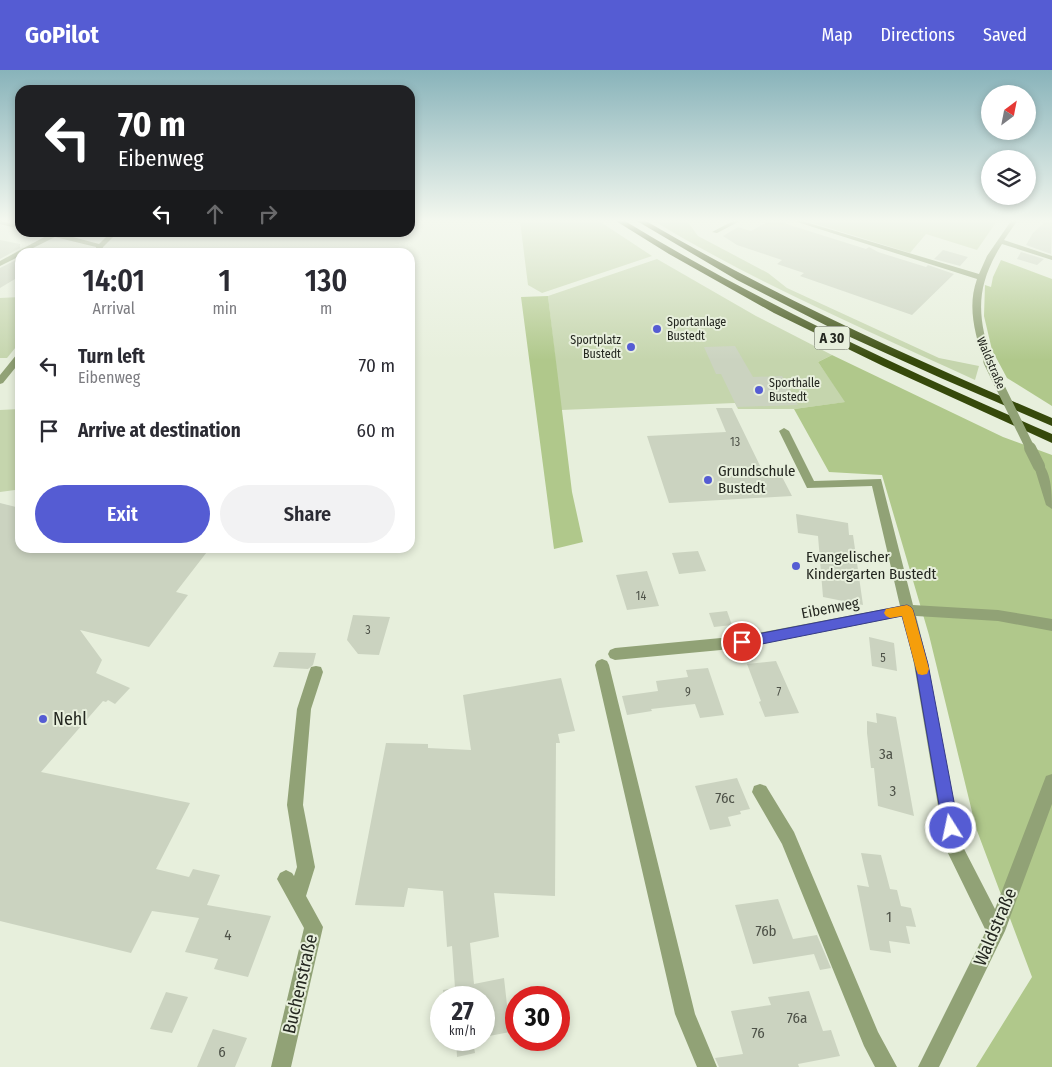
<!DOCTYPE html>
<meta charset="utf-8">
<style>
body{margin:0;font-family:"Fira Sans Condensed",sans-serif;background:#f2f2f3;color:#2b2b33;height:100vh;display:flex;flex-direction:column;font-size:19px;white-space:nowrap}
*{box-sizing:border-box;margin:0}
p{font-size:16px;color:#7c7c81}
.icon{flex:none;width:28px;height:28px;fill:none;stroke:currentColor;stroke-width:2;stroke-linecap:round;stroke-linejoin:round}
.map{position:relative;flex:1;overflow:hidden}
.sheet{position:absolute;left:15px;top:178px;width:400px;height:305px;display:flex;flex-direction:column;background:#fff;border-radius:15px;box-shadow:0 2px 8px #0003}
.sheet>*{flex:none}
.guide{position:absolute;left:15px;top:15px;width:400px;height:152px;border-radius:15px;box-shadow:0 2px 8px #0003;background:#202124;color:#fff;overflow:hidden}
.needle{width:32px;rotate:32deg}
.tools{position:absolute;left:981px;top:15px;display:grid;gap:10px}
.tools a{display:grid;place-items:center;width:55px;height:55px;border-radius:50%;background:#fff;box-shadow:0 2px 8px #0003;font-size:25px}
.speed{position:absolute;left:430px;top:916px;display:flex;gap:10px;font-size:25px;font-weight:700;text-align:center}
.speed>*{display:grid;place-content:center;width:65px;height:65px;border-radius:50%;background:#fff;box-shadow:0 2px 8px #0003;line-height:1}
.speed small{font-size:12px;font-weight:400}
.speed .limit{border:8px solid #d22;background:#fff;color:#111}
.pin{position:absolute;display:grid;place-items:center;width:42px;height:42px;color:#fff;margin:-21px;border:2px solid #fff;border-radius:50%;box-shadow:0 1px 5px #0007}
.me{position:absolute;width:55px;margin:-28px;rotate:350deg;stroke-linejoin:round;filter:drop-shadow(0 0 4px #0008)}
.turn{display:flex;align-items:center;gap:18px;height:105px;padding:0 20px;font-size:22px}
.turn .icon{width:65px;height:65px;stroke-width:2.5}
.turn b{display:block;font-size:35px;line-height:42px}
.lanes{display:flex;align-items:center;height:48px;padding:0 20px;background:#0003;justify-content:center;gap:25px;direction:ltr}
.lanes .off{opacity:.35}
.eta{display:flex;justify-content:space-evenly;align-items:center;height:85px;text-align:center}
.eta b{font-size:30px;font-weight:600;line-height:35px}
.button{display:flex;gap:10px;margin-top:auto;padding:10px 20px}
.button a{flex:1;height:58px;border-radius:30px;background:#555cd3;color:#fff;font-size:20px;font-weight:600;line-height:58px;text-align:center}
.button a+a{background:#f2f2f3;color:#2b2b33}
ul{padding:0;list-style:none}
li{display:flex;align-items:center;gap:15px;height:65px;padding:0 20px}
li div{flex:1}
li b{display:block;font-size:19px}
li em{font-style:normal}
header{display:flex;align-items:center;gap:30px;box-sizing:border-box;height:70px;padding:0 25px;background:#555cd3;color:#fff}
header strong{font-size:24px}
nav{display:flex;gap:28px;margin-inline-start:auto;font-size:18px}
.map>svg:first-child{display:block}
</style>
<header>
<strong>GoPilot</strong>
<nav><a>Map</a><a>Directions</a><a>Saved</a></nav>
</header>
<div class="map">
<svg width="1052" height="997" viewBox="0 0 1052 997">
<rect width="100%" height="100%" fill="#e7efdc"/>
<path fill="#c5d5ad" d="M520,151H599L652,186L542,223L528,215Z
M654,151H687L698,166L768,203L787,218L939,288L979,296L975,310C867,260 756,213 654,151Z
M806,151H997L977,180L926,164L910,183Z
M657,189L756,246L832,285L818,292L846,332L794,339H738L735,333L561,340L548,226Z
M20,227V272L7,288H0V228Z
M20,339V412L15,420L0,422V340Z"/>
<path fill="#b0c88b" d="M1001,190L1052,209V336L1007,308L992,280L984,246L985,215L991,217L993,207Z
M548,226L572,422L583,472L554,479L521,227Z
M832,285L1003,367L1052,385V997H976L1032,907L976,758L929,565L882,405L829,402L794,339L845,332L818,292Z"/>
<path fill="#cbd3c0" d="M769,151H777L866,179L869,177L878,182L926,197L928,195L954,204L912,245L800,206L804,203L777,194L782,190L737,175L723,166L738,157L751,161Z
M1046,151H1052L1051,184L1026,175L1033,163Z
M0,170L20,174V178L0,189Z
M943,180L968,187L960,196L934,189Z
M1021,182L1044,189L1037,195L1017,189Z
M20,188V206L0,218V198Z
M735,276L753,307L782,306L798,335L737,337L721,304H716L704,277Z
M716,338H732L764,404L780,403L792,426L669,433L647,366L726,362Z
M0,433L20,438V478H210L176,522L188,525L149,577L80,560L102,590L96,603L130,618L115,634L108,630L106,632L103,631L41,702L190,733L156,799L189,807L193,799L220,805L207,835L271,846L248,907L214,899L218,889L185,882L199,848L152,841L131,883L0,851Z
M796,444L848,453L849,465H853L863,535L823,527L818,466L798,463Z
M698,481L706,501L679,504L672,483Z
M647,501L659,536L627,540L616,505Z
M727,541L732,555L714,557L709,543Z
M353,545L390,547L379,585L358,584L347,570Z
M869,567L894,573L897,601L872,596Z
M279,582L316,583L313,595L308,599L273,597Z
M776,591L799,643L765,647L759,632L761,631L747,594Z
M708,598L724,645L700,648L695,634L651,639L652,641L627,645L622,626L658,621L656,611L688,607L686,600Z
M561,608L575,661L558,664L560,673H556L555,826L494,823L499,867L470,873L474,914L504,908L510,962L484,967V928H444L443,920L455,918L452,876L447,877L443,821L408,818L404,837L355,835L386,673L428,674V678L471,680L463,625Z
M876,643L896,647L914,746L878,736L874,698H871L867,663V651L877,653Z
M737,708L750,739L740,741L741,744L728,747L731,756L710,760L695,716Z
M861,783L881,785L890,819L897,820L901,836L911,838L916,857L906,856L910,874L889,871L891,883L870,880L857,815L869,817Z
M778,829L793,869L817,865L831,898L820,900L814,884L753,894L735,835Z
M809,921L823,961L831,960L840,986L798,994L799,997H719L715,988L743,984L731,941L771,935L768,927Z
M166,922L188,927L172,963L150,959Z
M213,959L247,968L235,997H197Z
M456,970H473L475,983L457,987Z"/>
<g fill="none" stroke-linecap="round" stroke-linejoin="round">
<path fill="#91a276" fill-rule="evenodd" d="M0,151L20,155V159L0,154Z
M733,151H740L717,163L712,162Z
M794,151H802L979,204L987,186L1011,151H1017L1004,170L1052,186V190L1002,174C975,217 977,245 992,292L988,295L984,292C975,264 967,237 977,209Z
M41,162H54L99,174L111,162H118L103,177L102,182H96V177L55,167L25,182H20V186L0,196V191L48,165Z
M20,283V292L3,313L0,314V305L17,284Z
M784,358L789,361L814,411L881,409L913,535L998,540L1052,549V561L998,551L916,546L928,594L962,775L995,839L1046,706L1052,704V734L1005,861L939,997H918L986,861L945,777L914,594L903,546L742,578L615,590L610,588L608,584L610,580L615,578L742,566L900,536L872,416L807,418L779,361Z
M1039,392C1052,397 1052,428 1052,439L1046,435L1034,396Z
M602,589L607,591L609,595L695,944L717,997H697L675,944L595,595L597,591Z
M316,596L321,597L323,602L311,639L303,735L315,797L306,826L323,857L291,997H271L304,858L277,809L280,803L286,800L292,803L294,806L297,797L287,735L297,639L309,602L311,597Z
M760,714L766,716L794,762L878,962L897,997H875L864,976L782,774L752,722L754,716Z"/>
<path fill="#36490b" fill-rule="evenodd" d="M616,151H625C761,234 906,300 1052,364V373L883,296L774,243L669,184Z
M637,151H646C776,227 913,289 1052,348V356L943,309L839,262L737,210Z"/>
<path stroke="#91a276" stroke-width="9" d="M988,292L1031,380"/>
<path stroke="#91a276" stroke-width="12" d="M1030,378L1039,396"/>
</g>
<linearGradient id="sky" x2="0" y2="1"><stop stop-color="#88b3ba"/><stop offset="0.52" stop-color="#f4f8ef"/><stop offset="1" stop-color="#f4f8ef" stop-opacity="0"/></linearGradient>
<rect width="1052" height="290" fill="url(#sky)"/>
<path fill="#555cd3" stroke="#373c89" d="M907,535L911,537L913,540L928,594L959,758L956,764L951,766L945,764L943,758L915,594L902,546L742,578L737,576L735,572L737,568L742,567Z"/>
<path fill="#f59e0b" d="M907,535L911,537L913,540L929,599L927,604L922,605L918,604L916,599L902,546L890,548L886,546L884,543L886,539Z"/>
<g fill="#555cd3" stroke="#e7efdc" stroke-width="2">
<circle cx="657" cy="259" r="5"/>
<circle cx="631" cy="277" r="5"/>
<circle cx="759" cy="320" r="5"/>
<circle cx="708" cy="410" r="5"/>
<circle cx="796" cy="496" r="5"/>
<circle cx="43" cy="649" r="5"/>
</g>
<g text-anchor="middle" stroke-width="4" stroke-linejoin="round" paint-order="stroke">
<g font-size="12" fill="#242720" stroke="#e7efdc" text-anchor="start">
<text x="667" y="256">Sportanlage<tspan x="667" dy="14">Bustedt</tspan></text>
<text x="621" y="274" text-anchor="end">Sportplatz<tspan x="621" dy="14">Bustedt</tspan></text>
<text x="769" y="317">Sporthalle<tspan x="769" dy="14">Bustedt</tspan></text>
</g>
<g font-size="12" fill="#242720" stroke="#e7efdc">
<text transform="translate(991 293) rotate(67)" y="4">Waldstraße</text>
</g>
<g font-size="12" fill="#4e5248">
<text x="735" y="376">13</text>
<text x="641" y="530">14</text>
<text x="368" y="564">3</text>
<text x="883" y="592">5</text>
<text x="688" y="626">9</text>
<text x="779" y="626">7</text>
</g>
<rect fill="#e7efdc" stroke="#5e6358" stroke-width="1" x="814.5" y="256.5" width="35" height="23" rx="4"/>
<g font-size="14" font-weight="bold" fill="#242720">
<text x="832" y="273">A 30</text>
</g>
<g font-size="15" fill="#242720" stroke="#e7efdc" text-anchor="start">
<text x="718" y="406">Grundschule<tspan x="718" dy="17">Bustedt</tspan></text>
<text x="806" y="492">Evangelischer<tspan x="806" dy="17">Kindergarten Bustedt</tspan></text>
</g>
<g font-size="15" fill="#242720" stroke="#e7efdc">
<text transform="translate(830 538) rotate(-11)" y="5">Eibenweg</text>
</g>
<g font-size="15" fill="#4e5248">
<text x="886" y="689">3a</text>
<text x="893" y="726">3</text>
<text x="725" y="733">76c</text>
<text x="889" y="852">1</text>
<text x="766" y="866">76b</text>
<text x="228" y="870">4</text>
<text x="797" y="953">76a</text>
<text x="758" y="968">76</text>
<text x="222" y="987">6</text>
</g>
<g font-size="18" fill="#242720" stroke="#e7efdc" text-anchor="start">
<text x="53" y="655">Nehl</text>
</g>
<g font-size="18" fill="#242720" stroke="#e7efdc">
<text transform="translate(995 857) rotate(-67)" y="6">Waldstraße</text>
<text transform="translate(300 914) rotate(-77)" y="6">Buchenstraße</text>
</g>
</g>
</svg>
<div class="tools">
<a><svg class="needle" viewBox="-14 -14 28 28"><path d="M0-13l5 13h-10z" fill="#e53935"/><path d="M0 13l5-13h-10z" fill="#7c7c81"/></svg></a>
<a><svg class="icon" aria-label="layers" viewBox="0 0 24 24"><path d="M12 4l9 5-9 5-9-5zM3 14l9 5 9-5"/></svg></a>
</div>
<div class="speed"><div>27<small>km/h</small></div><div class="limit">30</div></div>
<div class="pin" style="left:742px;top:572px;background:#d93025"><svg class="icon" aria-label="arrive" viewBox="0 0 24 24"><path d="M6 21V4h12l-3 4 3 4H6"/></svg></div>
<svg class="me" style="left:951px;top:758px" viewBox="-20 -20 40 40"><circle r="17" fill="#555cd3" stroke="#fff" stroke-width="3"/><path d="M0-11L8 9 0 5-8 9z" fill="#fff"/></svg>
<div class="guide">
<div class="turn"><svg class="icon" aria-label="left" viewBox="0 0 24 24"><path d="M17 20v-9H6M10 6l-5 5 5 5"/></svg><div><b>70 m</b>Eibenweg</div></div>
<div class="lanes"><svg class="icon" aria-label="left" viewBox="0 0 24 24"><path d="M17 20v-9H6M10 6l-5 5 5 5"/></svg><svg class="icon off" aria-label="ahead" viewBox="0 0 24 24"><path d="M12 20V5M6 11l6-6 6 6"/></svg><svg class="icon off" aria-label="right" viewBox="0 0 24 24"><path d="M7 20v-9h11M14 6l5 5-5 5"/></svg></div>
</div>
<section class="sheet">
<div class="eta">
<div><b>14:01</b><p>Arrival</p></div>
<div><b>1</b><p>min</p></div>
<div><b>130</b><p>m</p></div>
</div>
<ul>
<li><svg class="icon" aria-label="left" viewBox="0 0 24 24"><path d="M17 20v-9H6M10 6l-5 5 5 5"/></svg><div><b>Turn left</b><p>Eibenweg</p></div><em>70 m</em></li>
<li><svg class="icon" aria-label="arrive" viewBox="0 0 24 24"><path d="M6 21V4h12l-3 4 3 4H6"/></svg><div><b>Arrive at destination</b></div><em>60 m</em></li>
</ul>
<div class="button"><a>Exit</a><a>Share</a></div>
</section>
</div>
